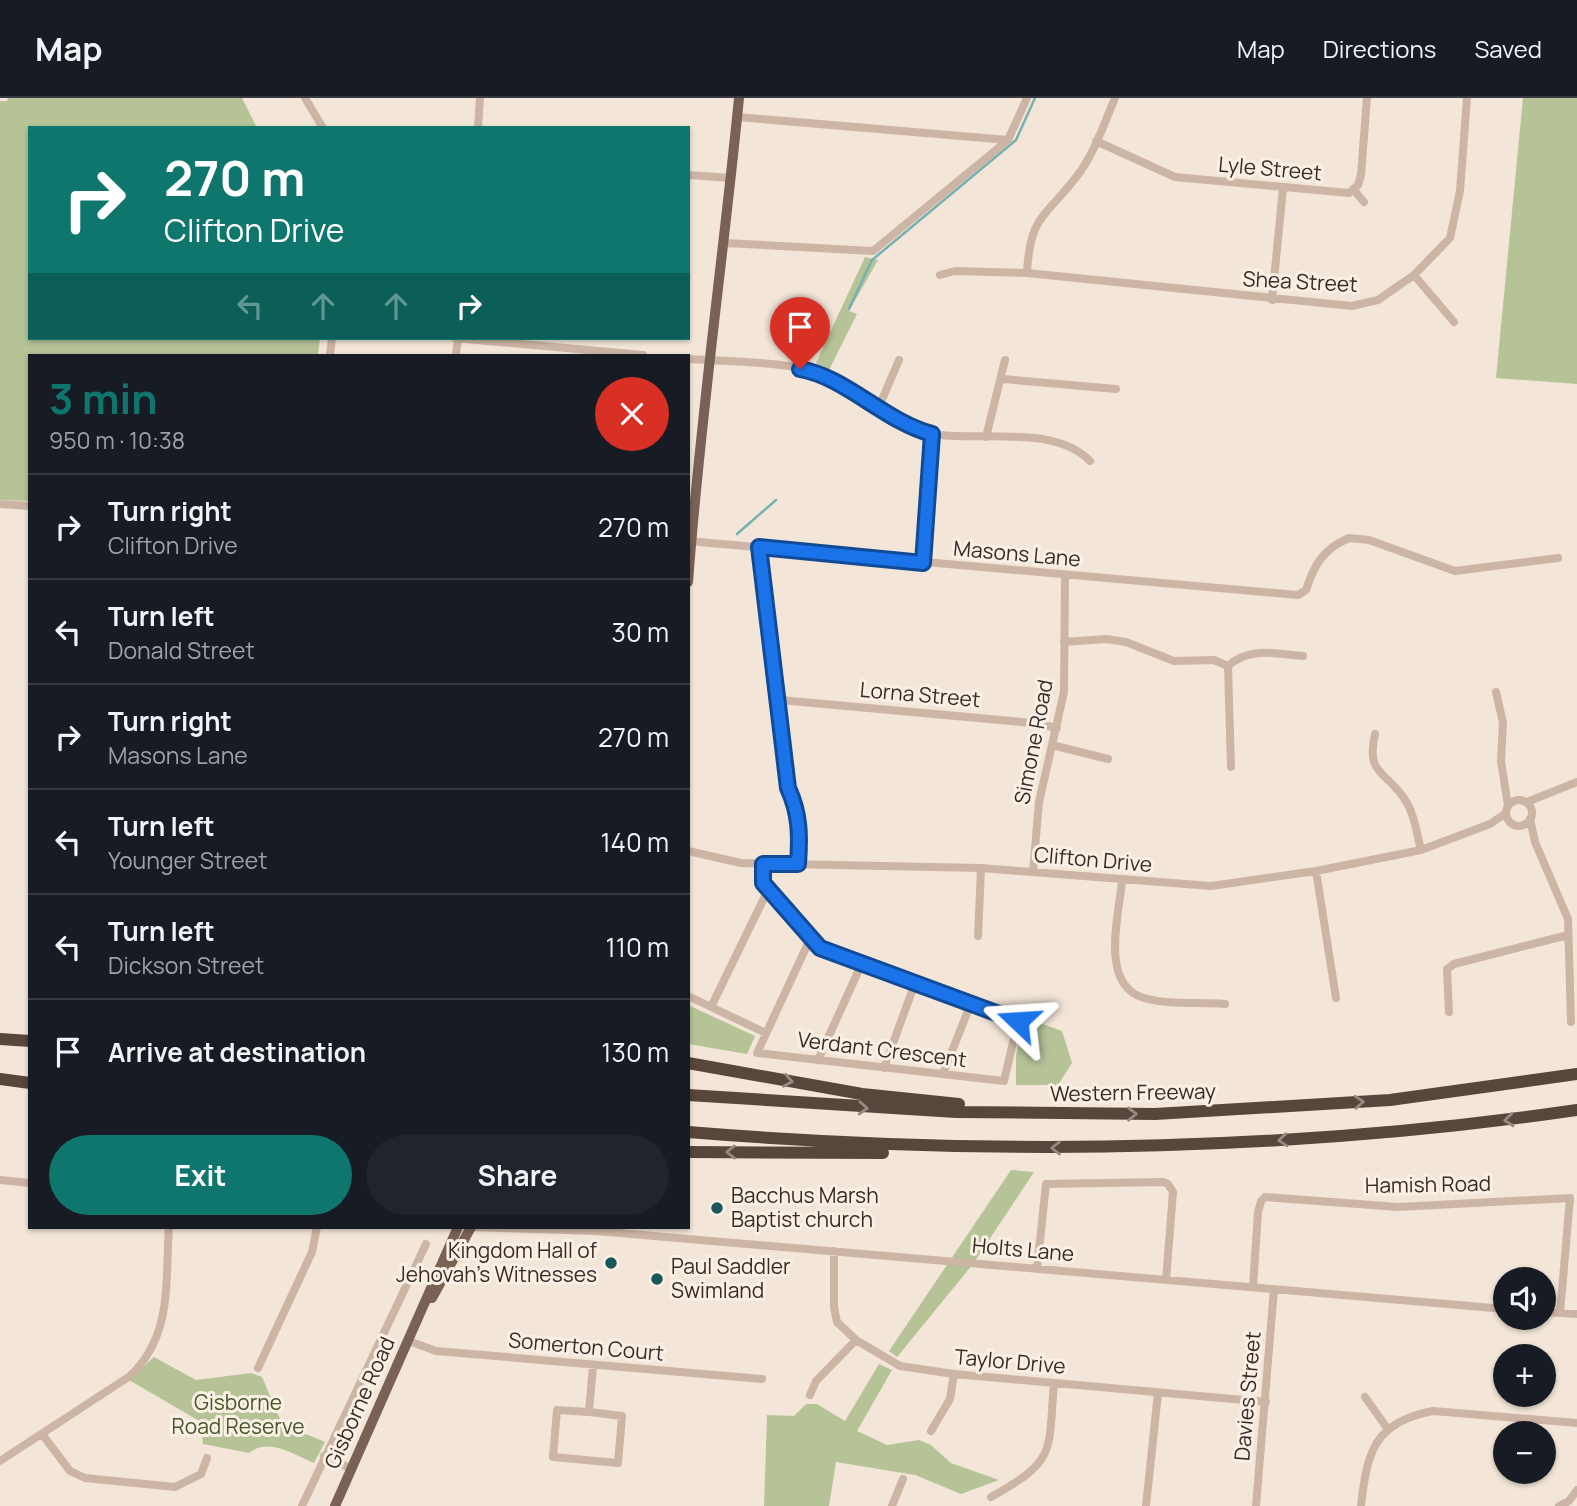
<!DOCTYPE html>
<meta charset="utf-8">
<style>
body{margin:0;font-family:Manrope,sans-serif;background:#20242c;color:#f1f3f6;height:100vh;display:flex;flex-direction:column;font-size:26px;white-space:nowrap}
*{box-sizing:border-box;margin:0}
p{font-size:23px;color:#9ea1a6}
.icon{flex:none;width:38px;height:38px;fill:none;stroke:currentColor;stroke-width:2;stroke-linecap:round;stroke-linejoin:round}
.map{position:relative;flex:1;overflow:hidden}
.sheet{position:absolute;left:28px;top:256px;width:662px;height:875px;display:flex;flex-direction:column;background:#171b24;border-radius:0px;box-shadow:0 2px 5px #0004}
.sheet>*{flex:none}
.banner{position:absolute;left:28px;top:28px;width:662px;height:214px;border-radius:0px;box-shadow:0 2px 5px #0004;background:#0f766e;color:#fff;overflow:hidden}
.controls{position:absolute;left:1493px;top:1169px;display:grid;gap:14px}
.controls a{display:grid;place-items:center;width:63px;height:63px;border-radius:50%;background:#171b24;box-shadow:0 2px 5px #0004;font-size:35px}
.pin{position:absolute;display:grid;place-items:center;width:60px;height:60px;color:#fff;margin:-72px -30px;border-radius:50% 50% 50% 0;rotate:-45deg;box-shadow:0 0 7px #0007}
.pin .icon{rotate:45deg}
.me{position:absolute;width:77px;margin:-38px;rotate:290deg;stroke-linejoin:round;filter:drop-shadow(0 0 5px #0008)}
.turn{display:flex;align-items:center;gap:24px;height:147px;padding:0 21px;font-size:32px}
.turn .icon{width:91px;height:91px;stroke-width:2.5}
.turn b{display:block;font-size:49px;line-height:60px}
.lanes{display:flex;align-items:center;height:66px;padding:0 21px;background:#0003;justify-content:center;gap:35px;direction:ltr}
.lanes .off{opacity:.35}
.round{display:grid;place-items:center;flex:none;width:74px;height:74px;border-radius:37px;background:#20242c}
.headline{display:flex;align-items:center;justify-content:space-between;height:119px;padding:0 21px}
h1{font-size:42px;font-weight:700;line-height:52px;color:#0f766e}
.action{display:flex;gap:14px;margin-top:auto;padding:14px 21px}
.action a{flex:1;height:80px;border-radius:42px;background:#0f766e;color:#fff;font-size:28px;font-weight:700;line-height:80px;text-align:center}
.action a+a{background:#20242c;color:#f1f3f6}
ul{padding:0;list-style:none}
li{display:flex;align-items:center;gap:21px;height:105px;padding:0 21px;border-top:2px solid #363941}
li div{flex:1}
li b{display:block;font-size:26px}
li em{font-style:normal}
header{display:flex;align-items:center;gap:42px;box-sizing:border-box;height:98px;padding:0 35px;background:#171b24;border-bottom:2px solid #363941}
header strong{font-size:33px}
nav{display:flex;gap:38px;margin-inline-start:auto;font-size:24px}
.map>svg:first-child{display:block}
</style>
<header>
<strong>Map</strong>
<nav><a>Map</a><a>Directions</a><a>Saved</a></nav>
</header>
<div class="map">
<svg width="1577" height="1408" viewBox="0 0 1577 1408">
<rect width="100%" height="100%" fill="#f3e6d8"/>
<path fill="#b5c397" d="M8,0H242L257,30H30V240H320L318,257H30V403L0,402V3H7Z
M1523,0H1577V286L1496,280Z
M865,159L878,162L849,213L857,216L829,272L816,265Z
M688,907L755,938L747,956L688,946Z
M1023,919L1062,933L1072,965L1058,987H1016V958Z
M1011,1072L1034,1074L973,1166L897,1259L889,1253Z
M154,1259L196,1282L251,1275L262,1279L282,1326L325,1344L314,1365C294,1357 269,1339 249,1355L203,1346L201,1324L129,1282Z
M879,1266L892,1272L857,1333L887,1347L919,1342L931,1347L951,1365L999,1382L961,1396L915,1377L836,1364L829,1408H764L767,1317L794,1318L806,1306H817L845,1323Z"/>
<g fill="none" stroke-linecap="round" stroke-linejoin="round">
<path stroke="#75b1b2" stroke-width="2.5" d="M849,211L872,162L1016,42L1035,0
M737,436L776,402"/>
<path stroke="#ccb5a4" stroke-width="8" d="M305,0L323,30
M737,19L1008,42
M478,30L480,0
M1096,43L1175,79L1349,95L1358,87L1361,77L1367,0
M688,77L731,80
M1353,91L1364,104
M725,145L873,153L1008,42L1027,0
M1027,175C1030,117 1045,120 1077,78C1094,56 1104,26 1115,0
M940,177L955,173L1027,175L1352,208L1378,202L1414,177L1450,140L1460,93L1467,0
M1414,177L1454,224
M1272,202L1283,90
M455,240L643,257
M330,257L332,240
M456,257L458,240
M688,261C718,263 790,264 815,274C854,291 888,329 932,336C981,344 1054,326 1090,363
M1003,281L1116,291
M878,311L899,262
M986,339L1005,262
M0,406L30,408
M688,443L1298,497L1306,492C1314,467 1323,451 1349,440L1369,442L1455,473L1558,460
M759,449L788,690L798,713V766
M923,465L932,336
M1064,544L1106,541L1126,544L1174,563L1214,562L1228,568L1231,669
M1228,568C1250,548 1275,556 1303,558
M1496,594L1503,625L1501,663L1508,708
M780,602L1033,625L1057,630
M1375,636C1365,679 1388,672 1407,705C1415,718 1417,737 1421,752
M1052,647L1108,661
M1506 715a13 13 0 1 1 26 0a13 13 0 1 1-26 0Z
M1527,704L1577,684
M1530,721L1535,744L1568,821L1571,924
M688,753L741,765L981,770L1211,788L1316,773L1421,752L1490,726L1506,715
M763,766V785L820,850L1018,923L1004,983L757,955L811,839
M1316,773L1336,900
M1033,774L1039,704L1064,594L1065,478
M1122,783C1119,817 1099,887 1144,900C1168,907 1200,904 1225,906
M978,838L981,770
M688,898L711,909
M1449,914L1447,871L1454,866L1568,837
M766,935L711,909L768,792
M818,962L862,865
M884,970L915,885
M943,976L971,905
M0,1082L30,1085
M469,1129L596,1133L1505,1211
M834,1153V1209L837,1224L856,1242L900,1268L954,1276L1266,1304
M1037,1171L1046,1086L1163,1084L1168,1086L1173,1094L1166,1182
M1253,1189L1258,1114L1261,1103L1265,1099L1398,1109L1570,1100L1560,1215
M1544,1214L1577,1216
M409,1243L436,1253L762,1281
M258,1270L312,1154L317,1129
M810,1297L816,1283L856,1242
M1365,1299L1387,1330
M589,1314L622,1318L618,1365L553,1359L557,1312L589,1314L593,1267
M931,1333L950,1301L954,1276
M42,1336L70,1373L85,1380L175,1389L201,1376L207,1360
M324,1358L352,1371
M0,1363L130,1278C173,1237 165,1184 169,1129
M991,1399C1057,1362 1048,1356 1054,1285
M302,1408L426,1146
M892,1408L903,1381
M1146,1408L1158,1295
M1256,1408L1274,1191
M1361,1408C1367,1354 1374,1324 1433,1313L1577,1325
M1559,1408L1569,1403L1577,1392"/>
<path stroke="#7a6156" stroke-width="10" d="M688,484C700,322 723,162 739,0
M432,1200L471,1129
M335,1408L458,1129"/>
<path stroke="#58453c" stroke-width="12" d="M0,941L30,943
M688,965L862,996L959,1006
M0,981L30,985
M688,997L956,1014L1155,1016L1390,1002L1577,976
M688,1034C985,1058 1282,1055 1577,1012
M688,1054L883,1055"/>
</g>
<defs><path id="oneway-chevron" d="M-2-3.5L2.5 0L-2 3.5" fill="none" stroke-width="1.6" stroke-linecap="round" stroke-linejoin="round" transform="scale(1.75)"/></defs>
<g stroke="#998980">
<use href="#oneway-chevron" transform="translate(788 983) rotate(11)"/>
<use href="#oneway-chevron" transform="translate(1359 1004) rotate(-4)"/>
<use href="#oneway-chevron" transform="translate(863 1010) rotate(3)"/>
<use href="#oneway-chevron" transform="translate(1132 1016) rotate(-1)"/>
<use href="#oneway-chevron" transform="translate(1509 1022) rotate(174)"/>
<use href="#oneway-chevron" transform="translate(1283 1042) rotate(176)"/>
<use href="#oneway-chevron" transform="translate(1056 1050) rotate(180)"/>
<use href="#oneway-chevron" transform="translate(731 1054) rotate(-180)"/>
</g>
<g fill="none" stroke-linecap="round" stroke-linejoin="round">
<g stroke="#114b97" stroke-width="18">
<path id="route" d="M800,271C846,279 884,323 932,336L923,465L759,449L788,690C800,716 800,738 798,766H763V785L820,850L1018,923"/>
</g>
<use href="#route" stroke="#1a73e8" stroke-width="12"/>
</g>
<g fill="#18585b" stroke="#fbf0e5" stroke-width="2.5">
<circle cx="717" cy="1110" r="7"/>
<circle cx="611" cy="1165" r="7"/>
<circle cx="657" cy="1181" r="7"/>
</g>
<g text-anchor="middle" stroke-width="6" stroke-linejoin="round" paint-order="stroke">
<g font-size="21" fill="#372b26" stroke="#fbf0e5">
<text transform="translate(1270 71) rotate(5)" y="7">Lyle Street</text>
<text transform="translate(1300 184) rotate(3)" y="7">Shea Street</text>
<text transform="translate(1017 456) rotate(5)" y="7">Masons Lane</text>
<text transform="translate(920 597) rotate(5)" y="7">Lorna Street</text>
<text transform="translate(1034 644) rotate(-79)" y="7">Simone Road</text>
<text transform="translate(1093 762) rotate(5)" y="7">Clifton Drive</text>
<text transform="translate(882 952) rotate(7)" y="7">Verdant Crescent</text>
<text transform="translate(1133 995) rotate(-1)" y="7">Western Freeway</text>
<text transform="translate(1428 1087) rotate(-1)" y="7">Hamish Road</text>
<text transform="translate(1023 1152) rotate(5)" y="7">Holts Lane</text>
<text transform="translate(586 1249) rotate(5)" y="7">Somerton Court</text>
<text transform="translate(1010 1264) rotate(5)" y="7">Taylor Drive</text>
<text transform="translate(1248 1298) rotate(-85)" y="7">Davies Street</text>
<text transform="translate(360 1305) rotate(-66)" y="7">Gisborne Road</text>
</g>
<g font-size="21" fill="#372b26" stroke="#fbf0e5" text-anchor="start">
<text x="731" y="1105">Bacchus Marsh<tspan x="731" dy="24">Baptist church</tspan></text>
<text x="597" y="1160" text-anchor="end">Kingdom Hall of<tspan x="597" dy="24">Jehovah's Witnesses</tspan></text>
<text x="671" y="1176">Paul Saddler<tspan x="671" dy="24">Swimland</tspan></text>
</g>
<g font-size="21" fill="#465728" stroke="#fbf0e5">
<text x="238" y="1312">Gisborne<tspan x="238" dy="24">Road Reserve</tspan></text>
</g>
</g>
</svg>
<div class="controls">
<a><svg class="icon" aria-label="sound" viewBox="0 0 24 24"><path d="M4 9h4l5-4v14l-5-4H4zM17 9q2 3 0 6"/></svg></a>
<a>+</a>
<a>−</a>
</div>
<div class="pin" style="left:800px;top:271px;background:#d93025"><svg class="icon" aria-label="arrive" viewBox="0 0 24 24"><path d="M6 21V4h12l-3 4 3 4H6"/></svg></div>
<svg class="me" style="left:1018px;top:923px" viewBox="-20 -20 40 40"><path d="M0-17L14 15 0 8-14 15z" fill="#1a73e8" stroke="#fff" stroke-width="4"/></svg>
<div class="banner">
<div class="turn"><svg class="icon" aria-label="right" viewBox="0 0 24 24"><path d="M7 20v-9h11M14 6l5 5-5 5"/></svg><div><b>270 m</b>Clifton Drive</div></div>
<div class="lanes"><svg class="icon off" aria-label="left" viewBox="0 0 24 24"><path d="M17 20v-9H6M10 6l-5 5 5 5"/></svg><svg class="icon off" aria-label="ahead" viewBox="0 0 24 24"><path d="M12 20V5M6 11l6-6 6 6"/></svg><svg class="icon off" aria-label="ahead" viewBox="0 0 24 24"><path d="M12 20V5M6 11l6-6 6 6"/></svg><svg class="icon" aria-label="right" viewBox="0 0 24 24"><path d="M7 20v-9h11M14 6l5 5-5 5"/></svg></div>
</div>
<section class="sheet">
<div class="headline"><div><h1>3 min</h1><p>950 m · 10:38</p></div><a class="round" style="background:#d93025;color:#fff"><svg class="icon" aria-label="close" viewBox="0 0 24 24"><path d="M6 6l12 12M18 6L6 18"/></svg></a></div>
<ul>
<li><svg class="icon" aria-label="right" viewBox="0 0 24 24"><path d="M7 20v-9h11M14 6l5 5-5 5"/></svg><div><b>Turn right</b><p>Clifton Drive</p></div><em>270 m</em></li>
<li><svg class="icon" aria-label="left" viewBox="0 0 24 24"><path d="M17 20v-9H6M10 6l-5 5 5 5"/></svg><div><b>Turn left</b><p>Donald Street</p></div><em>30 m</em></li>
<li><svg class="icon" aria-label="right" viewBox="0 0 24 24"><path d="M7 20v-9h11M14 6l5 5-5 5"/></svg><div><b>Turn right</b><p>Masons Lane</p></div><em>270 m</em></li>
<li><svg class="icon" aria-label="left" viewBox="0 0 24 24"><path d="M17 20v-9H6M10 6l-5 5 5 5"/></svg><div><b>Turn left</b><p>Younger Street</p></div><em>140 m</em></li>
<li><svg class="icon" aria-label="left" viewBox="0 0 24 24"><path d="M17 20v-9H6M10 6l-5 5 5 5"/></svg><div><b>Turn left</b><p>Dickson Street</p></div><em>110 m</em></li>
<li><svg class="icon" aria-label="arrive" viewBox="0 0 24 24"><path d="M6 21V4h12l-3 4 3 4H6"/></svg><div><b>Arrive at destination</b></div><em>130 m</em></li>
</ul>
<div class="action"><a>Exit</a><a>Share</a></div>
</section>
</div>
